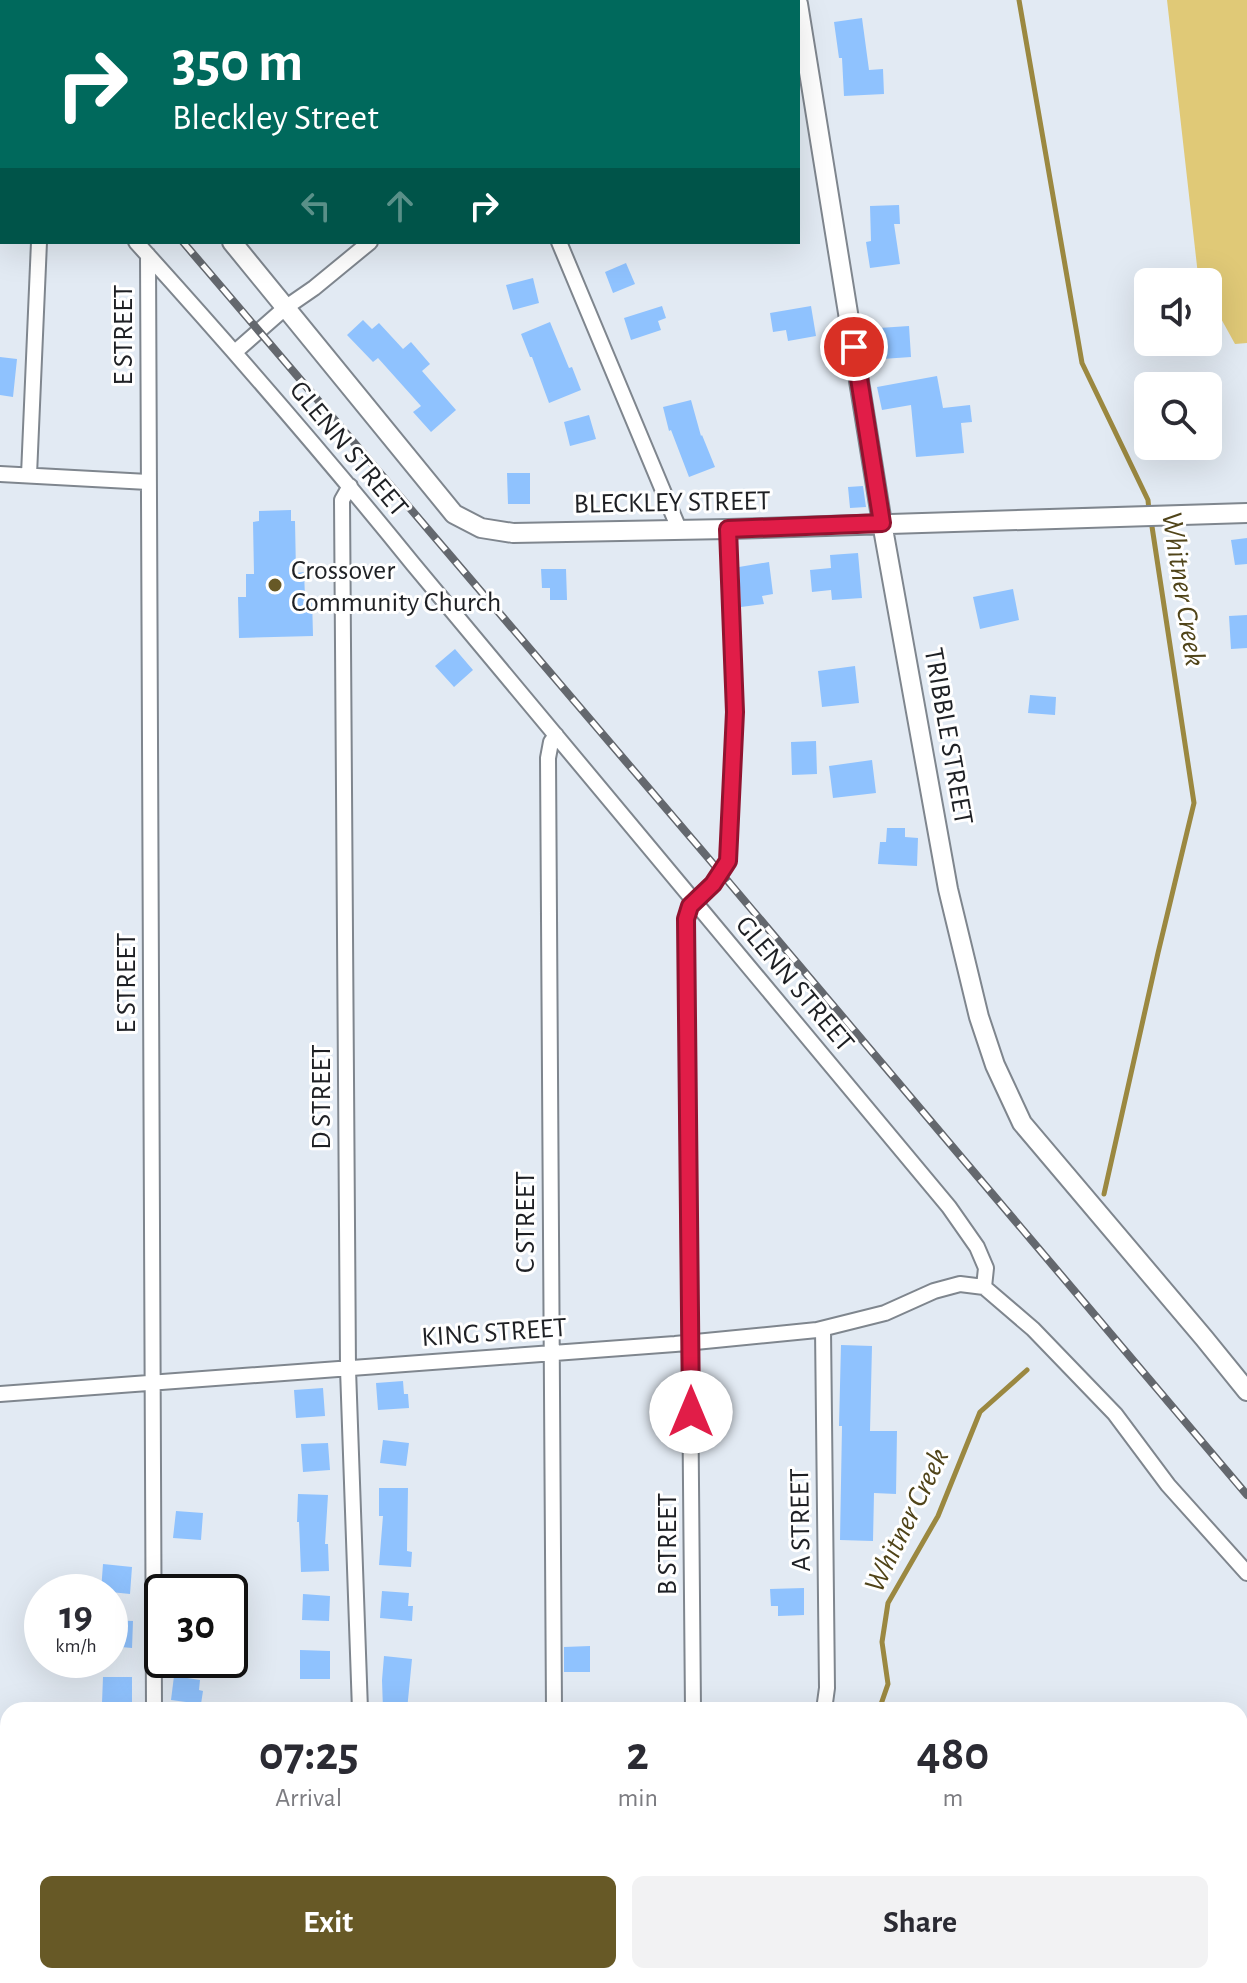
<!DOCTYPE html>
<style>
body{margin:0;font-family:"Alegreya Sans",sans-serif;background:#f2f2f3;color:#2b2b33;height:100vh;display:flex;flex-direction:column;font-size:30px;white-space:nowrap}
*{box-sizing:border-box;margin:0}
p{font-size:26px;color:#7c7c81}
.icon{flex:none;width:44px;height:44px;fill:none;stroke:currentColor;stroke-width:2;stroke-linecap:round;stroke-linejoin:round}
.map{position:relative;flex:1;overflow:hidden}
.drawer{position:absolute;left:0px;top:1702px;width:1248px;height:282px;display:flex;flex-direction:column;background:#fff;border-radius:24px 24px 0 0;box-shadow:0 8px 32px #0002}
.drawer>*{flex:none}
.banner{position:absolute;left:0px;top:0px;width:800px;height:244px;box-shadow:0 8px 32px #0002;background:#00695c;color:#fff;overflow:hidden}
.controls{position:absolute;left:1134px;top:268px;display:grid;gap:16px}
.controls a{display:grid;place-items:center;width:88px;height:88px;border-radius:12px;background:#fff;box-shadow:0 8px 32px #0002;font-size:40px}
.speed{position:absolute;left:24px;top:1574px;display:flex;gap:16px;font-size:40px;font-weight:700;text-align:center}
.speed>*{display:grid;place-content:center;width:104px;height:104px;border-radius:50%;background:#fff;box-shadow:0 8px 32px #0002;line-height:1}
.speed small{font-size:20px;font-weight:400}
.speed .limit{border:4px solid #111;border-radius:12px;background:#fff;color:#111}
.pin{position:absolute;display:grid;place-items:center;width:68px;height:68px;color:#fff;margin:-34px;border:4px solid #fff;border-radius:50%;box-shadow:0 2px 8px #0007}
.me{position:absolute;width:88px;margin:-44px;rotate:0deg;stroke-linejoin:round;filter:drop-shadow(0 0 6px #0008)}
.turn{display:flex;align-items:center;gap:28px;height:168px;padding:0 40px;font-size:36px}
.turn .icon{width:104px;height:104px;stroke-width:2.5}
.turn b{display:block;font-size:56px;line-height:68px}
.lanes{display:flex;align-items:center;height:76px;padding:0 40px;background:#0003;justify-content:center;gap:40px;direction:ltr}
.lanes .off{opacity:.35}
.eta{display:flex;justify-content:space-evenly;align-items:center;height:136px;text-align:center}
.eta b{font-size:48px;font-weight:700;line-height:56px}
.button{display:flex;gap:16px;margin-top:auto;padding:16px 40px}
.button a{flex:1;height:92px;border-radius:12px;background:#675926;color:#fff;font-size:32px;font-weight:700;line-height:92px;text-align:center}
.button a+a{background:#f2f2f3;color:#2b2b33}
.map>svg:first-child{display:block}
</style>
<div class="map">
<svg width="1247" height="1983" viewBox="0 0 1247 1983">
<rect width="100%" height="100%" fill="#e2eaf3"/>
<path fill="#e0c977" d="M1167,0H1247V343L1235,344L1208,295V282H1201L1198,275Z
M160,1976H543V1983H162Z"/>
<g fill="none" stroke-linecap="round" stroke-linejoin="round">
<path stroke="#9b8840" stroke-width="5" d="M1019,0L1082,363L1148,500L1149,511
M1104,1194L1158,953L1194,803L1151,520
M879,1710L888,1684L882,1642L888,1603L938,1516L980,1412L1027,1370
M761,1983V1976"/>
</g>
<path fill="#8fc2fe" d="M862,18L869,70L883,69L884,94L844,96L842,58H839L834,22Z
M899,205L900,224H894L900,264L870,268L866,242L871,241L870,206Z
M626,263L635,284L613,293L605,272Z
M533,278L539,303L513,310L506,285Z
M662,306L666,318L658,321L661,330L631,340L624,318Z
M811,306L816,336L788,341L786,330L773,332L770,313Z
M363,320L372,329L379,323L403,349L411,342L430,364L422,371L456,410L431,432L413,412L421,406L378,358L373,362L347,335Z
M550,322L569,368L572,367L581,390L549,403L532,357H530L521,334Z
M909,326L911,357L882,359L879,328Z
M0,357L17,359L13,397L0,395Z
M937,376L943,408L970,405L972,422L961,423L964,453L916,457L911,405L882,410L877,387Z
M691,400L701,436L702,435L715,467L689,477L671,430L669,431L663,407Z
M589,415L596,439L570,446L564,422Z
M507,473H530V504H508Z
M863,486L866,507L850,508L848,487Z
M291,510V521H295L296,573L304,572L305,597H312L313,636L239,638L238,597H246V574H254L253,522L259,521V511Z
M1247,538V564L1235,565L1231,540Z
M858,553L862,598L832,600L831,590L812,592L810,570L831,568L830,555Z
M769,562L773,594L762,596L764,604L741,607L739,567Z
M541,569H566L567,600H550V588H542Z
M1013,589L1019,620L980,629L973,597Z
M1247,615V648L1231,649L1229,616Z
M455,649L473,670L454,687L435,666Z
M855,666L859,703L822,707L818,671Z
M1030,695L1056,697L1055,715L1028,713Z
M816,741L817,774L792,775L791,742Z
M872,760L876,793L833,798L829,766Z
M887,828H905V837L918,838L917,866L878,864L880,842H886Z
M841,1345L872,1346L870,1431H897L896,1494L874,1493L873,1541L840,1540L842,1426H839Z
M403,1381L404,1394H408L409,1408L378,1410L376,1383Z
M323,1388L325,1416L296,1418L294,1390Z
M383,1440L409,1443L406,1466L380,1463Z
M328,1443L330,1470L303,1472L301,1444Z
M379,1488H408L407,1551L412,1552L411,1567L379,1565L383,1516H379Z
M298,1494L328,1495L325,1544H328L329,1571L301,1572L299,1522H297Z
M176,1511L203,1513L201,1540L173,1538Z
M103,1564L132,1567L130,1594L101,1591Z
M804,1588V1615L778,1616V1606H771L770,1589Z
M382,1591L409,1593L408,1606H413L412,1621L380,1618Z
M303,1594L330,1596L329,1621L302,1620Z
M110,1620L133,1621L132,1648L110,1646Z
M590,1646V1672H564V1647Z
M300,1650L330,1651V1679H300Z
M384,1656L412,1659L407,1710H383L382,1680Z
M174,1676L200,1680L199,1690L203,1691L201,1704L171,1700Z
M103,1677H132V1703H102Z"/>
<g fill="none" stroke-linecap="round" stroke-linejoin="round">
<g stroke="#7f868e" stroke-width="18">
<path id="minor" d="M458,0L459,2
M90,2L93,0
M0,151H2
M136,242C231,347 324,454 413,564L949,1207L977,1247L986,1268L984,1287
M559,242L679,529
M148,255L154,1710
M235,352L285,308L314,288L370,242
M0,474L148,482
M29,475L39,242
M350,486L342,500L348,1369L360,1710
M984,1287L1033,1329L1115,1414L1168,1485L1247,1573
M823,1329L827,1688L824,1710
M0,1394L675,1344L817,1330L885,1313L934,1291L960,1284L984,1287
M554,1710L548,758L551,742L556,735
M693,1710L686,919L690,906L713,884L728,861L735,712L728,529
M0,1880H8
M1240,1963L1247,1960
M551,1983V1976
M1195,1983L1211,1976"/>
</g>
<g stroke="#7f868e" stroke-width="22">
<path id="tertiary" d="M37,0L38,2
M798,4L882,523L948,889L979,1017L995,1065L1022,1123L1204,1338L1247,1391
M232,242L454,514L481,528L513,533L728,529L1247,513"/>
</g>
<use href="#minor" stroke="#fff" stroke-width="14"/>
<use href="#tertiary" stroke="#fff" stroke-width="18"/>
<g stroke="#64686e" stroke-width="8">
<path id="rail" d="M0,28L2,30
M183,242L721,873L1247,1495"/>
</g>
<use href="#rail" stroke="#fff" stroke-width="5" stroke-dasharray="15" stroke-linecap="butt"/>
</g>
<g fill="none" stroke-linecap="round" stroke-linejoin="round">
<g stroke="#92132f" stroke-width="20">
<path id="route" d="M691,1412L686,919L690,906L713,884L728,861L735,712L728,529L882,523L854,347"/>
</g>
<use href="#route" stroke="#e11d48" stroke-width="14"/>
</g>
<circle fill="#675926" stroke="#fff" stroke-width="3" cx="275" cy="585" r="8"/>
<g text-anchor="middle" stroke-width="6" stroke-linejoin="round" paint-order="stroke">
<g font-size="28" fill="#1e2024" stroke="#fff">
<text transform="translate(122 335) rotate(-90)" y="10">E STREET</text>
<text transform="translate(350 448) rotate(50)" y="10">GLENN STREET</text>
<text transform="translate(672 501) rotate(-1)" y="10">BLECKLEY STREET</text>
<text transform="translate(950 736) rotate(80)" y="10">TRIBBLE STREET</text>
<text transform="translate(125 983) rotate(-90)" y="10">E STREET</text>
<text transform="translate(796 983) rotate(50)" y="10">GLENN STREET</text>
<text transform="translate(320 1097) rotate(-90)" y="10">D STREET</text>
<text transform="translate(524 1222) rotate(-90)" y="10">C STREET</text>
<text transform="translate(494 1331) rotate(-4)" y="10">KING STREET</text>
<text transform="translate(799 1520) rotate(-91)" y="10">A STREET</text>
<text transform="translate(666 1544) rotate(-90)" y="10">B STREET</text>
</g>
<g font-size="28" fill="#1e2024" stroke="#fff" text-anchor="start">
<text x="291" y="579">Crossover<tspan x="291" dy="32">Community Church</tspan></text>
</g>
<g font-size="30" font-style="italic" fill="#504419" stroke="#fff">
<text transform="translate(1184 589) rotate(81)" y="10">Whitner Creek</text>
<text transform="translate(906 1520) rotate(-64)" y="10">Whitner Creek</text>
</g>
</g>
</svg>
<div class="controls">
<a><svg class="icon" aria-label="sound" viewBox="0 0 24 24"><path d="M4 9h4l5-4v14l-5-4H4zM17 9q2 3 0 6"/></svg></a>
<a><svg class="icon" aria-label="search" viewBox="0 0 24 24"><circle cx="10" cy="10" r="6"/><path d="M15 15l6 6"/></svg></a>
</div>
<div class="speed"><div>19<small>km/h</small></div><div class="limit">30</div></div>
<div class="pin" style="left:854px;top:347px;background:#d93025"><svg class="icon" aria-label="arrive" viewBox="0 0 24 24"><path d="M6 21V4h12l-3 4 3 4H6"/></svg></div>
<svg class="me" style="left:691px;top:1412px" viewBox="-20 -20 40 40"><circle r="19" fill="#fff"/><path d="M0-13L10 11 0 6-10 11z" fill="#e11d48"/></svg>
<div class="banner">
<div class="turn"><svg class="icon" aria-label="right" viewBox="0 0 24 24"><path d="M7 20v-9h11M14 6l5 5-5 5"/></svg><div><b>350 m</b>Bleckley Street</div></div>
<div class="lanes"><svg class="icon off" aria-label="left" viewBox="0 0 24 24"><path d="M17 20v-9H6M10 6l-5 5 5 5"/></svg><svg class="icon off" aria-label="ahead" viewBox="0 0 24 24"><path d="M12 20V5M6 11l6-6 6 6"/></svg><svg class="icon" aria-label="right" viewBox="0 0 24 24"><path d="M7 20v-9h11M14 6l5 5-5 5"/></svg></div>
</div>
<section class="drawer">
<div class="eta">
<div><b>07:25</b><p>Arrival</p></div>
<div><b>2</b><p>min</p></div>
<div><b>480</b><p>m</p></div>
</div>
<div class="button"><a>Exit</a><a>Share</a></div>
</section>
</div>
